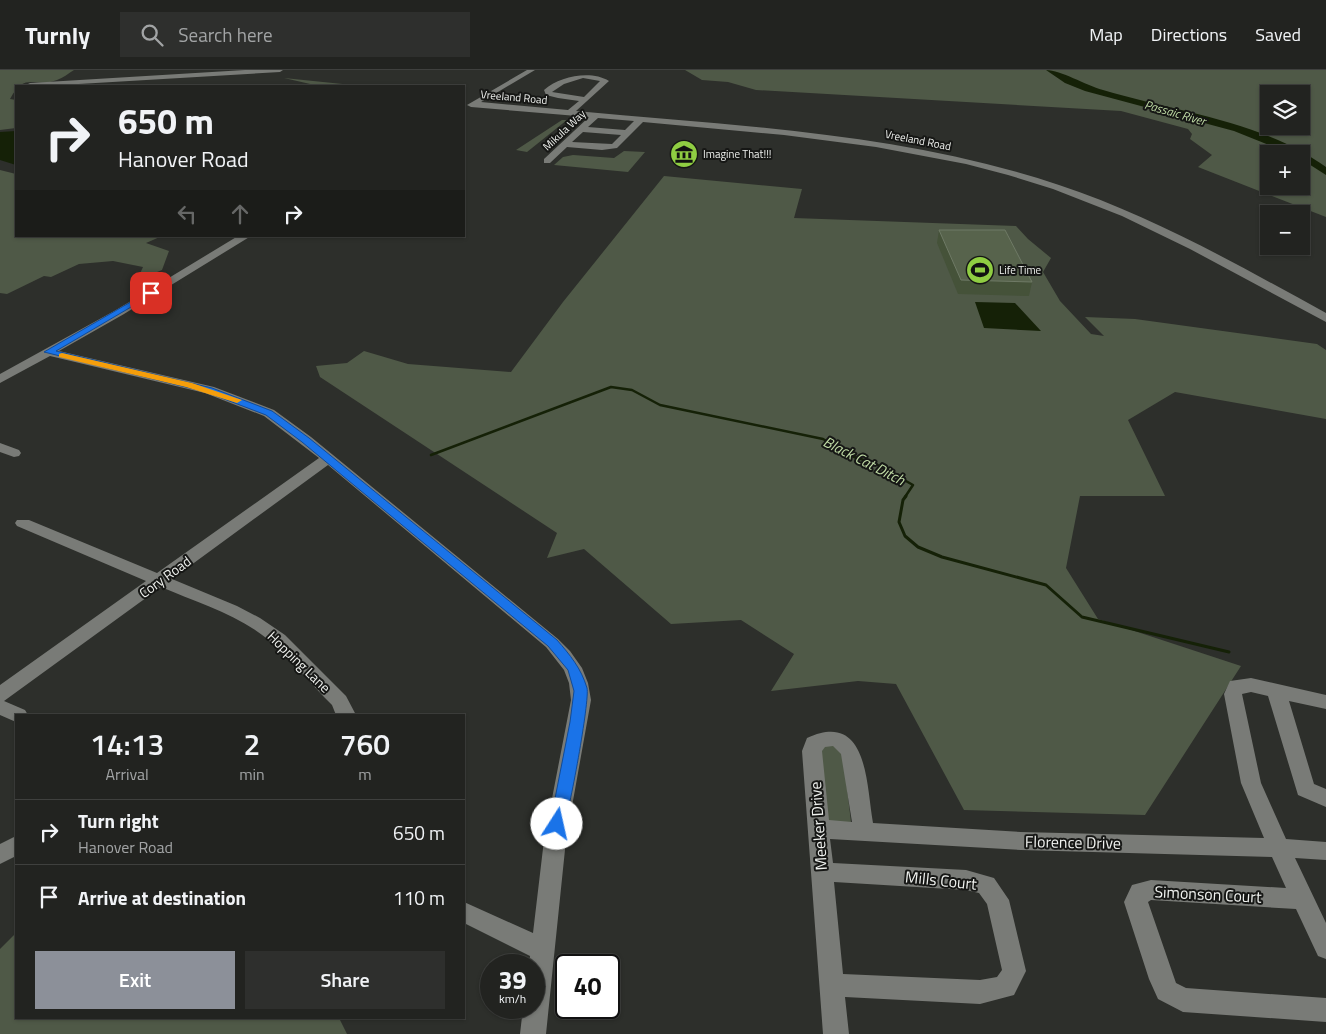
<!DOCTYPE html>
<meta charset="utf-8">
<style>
body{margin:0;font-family:"Titillium Web",sans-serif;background:#2e2f2d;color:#f1f3f6;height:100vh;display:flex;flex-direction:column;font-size:19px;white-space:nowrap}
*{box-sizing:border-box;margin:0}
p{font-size:16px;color:#a2a4a5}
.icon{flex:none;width:28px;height:28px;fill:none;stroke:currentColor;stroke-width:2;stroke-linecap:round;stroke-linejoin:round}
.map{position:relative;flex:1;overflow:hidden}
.side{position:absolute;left:15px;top:644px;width:450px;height:305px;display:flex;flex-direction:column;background:#222320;border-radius:0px;box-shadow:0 1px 4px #0004,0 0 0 1px #3f403e}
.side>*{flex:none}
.guide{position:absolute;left:15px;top:15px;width:450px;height:152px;border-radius:0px;box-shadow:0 1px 4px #0004,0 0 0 1px #3f403e;background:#222320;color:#f1f3f6;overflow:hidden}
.tools{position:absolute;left:1260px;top:15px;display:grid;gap:10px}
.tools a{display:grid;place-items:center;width:50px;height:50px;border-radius:0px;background:#222320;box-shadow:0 1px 4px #0004,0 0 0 1px #3f403e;font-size:25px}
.speed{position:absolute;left:480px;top:884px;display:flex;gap:10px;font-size:25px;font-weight:700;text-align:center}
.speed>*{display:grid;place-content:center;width:65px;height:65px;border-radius:50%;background:#222320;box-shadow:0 1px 4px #0004,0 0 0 1px #3f403e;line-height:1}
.speed small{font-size:12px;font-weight:400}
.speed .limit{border:2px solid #111;border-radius:8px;background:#fff;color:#111}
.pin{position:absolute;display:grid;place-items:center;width:42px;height:42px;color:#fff;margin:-21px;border-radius:10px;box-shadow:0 2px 8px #0006}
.me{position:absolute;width:55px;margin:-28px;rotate:10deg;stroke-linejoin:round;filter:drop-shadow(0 0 4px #0008)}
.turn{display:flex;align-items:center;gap:18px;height:105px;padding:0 20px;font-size:22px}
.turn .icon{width:65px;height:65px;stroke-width:2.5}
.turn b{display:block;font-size:35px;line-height:42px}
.lanes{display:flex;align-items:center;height:48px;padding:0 20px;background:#0003;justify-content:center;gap:25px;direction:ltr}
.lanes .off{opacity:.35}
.eta{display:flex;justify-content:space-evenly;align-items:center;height:85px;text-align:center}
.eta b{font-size:30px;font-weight:600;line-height:35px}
.primary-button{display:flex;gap:10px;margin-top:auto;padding:10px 20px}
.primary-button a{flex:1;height:58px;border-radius:0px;background:#8c9099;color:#fff;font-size:20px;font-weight:600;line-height:58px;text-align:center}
.primary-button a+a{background:#2e2f2d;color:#f1f3f6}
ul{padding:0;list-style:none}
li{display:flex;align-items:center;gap:15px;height:65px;padding:0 20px;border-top:1px solid #3f403e}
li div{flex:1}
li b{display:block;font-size:19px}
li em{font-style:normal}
header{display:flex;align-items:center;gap:30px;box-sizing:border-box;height:70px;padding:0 25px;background:#222320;border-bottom:1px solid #3f403e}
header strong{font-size:24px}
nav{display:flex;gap:28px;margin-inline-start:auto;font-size:18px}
.search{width:350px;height:45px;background:#2e2f2d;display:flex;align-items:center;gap:12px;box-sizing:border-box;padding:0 18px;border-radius:0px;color:#a2a4a5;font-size:19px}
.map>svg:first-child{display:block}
</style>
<header>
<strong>Turnly</strong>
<div class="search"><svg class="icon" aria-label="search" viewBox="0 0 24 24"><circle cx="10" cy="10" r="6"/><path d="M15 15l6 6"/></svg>Search here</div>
<nav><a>Map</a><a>Directions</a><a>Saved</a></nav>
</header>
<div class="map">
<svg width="1326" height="964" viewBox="0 0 1326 964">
<rect width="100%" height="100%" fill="#2d2f2b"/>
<path fill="#4f5947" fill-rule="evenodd" d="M0,0H74C69,3 63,8 57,10C34,19 26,0 10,29L16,30V58L0,60Z
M676,0H1326V147L1198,97L1212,85L1190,69L1192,64L1188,59L1121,41L756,20L728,12L702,10L685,0ZM1269,24H1301V56H1269ZM1269,84H1301V116H1269Z
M284,8L362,16H319Z
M562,50H567L527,82L516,80Z
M624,81L645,82L628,102L554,95L563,87L573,85L614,88Z
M0,100L16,104V166H162L146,173L169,181L162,200L137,210L143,197L113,191L79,194L51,207L44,206L7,224L0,223Z
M664,106L802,119L794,148L1016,156L1028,169L1051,188L1043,202L1060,231L1091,264L1104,266L1085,247L1135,249L1317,274L1326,280V349L1175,322L1128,350L1165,426H1080L1066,498L1098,549L1241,596L1145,745L964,740L896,614L858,611L771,621L794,584L741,550L671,554L584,479L547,488L557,463L320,307L316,296L347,293L364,281L408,294L511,302L563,232Z
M820,675L842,676L851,752H828Z
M16,863V948H339L347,964H0V879Z"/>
<path fill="#152107" d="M16,61V95L0,90V62Z
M975,232L1015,233L1041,261L984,258Z"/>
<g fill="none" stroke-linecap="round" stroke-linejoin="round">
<path stroke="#152107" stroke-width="2.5" d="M431,385L611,317L632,320L660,335L823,369L854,387L874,393L913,415L905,427"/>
<path stroke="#152107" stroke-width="3" d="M906,426L903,430L899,452L905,466L918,477L942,487L1046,515L1082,547L1229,582"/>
<path fill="#152107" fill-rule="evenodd" d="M1046,0C1061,0 1085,15 1103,20C1177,42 1262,51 1326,97V105L1301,89V84H1291L1234,61L1085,21L1065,13Z"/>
<path fill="#797b77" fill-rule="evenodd" d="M245,0H283L280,2L45,16L26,15L30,13Z
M527,0H535L481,32L568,40L579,31L558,28L546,25L544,20C560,6 591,0 609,11L576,41C738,56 904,63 1059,115C1153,146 1240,196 1326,243V252L1190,179L1122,146L1053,119L1008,105L966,94L876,77L784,65L643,52L617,78L602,80L567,77L550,93H544V89L589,47L471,37L467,35ZM583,8L600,11L584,27L552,22L564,14ZM598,48L634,51L625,60L588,57ZM583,62L621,65L612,74L572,72Z
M238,166H251L124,244L59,281L214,317L274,340L311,367L558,569L570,581L582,598L588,613L591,630L566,770L546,964H520L523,938H534V895H529L530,886L464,853V832L533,863L544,770L571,630L569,613L564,600L546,577L328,395L172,509L237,536L260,548L285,565L346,626L356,645H336L332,635C312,615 294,593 273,574C243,546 198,533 161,517L4,631L25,640L28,645H16V652L0,645V615L146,511L17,456L15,453L17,450H29L157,503L319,388L264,346L205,323L50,286L0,313V304L116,240Z
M0,373L19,380L21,383L19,386L14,387L0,382Z
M1251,608L1326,625V639L1289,631L1314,714L1326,719V737L1298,725L1268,626L1251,622L1242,624L1261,713L1286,769L1326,772V790L1295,788L1326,853V889L1318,886L1296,839L1151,830L1148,832L1176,913L1186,918L1326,928V952L1183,942L1158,929L1149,909L1124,832L1132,815L1151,810L1286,818L1272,787L1021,780L830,769L833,793L966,800L994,808L1009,830L1026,901L1014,925L980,934L845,927L849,964H823L802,681L807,668C868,640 866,713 873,753L1021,762L1264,768L1241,713L1224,624L1230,611ZM833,676L841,684L852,752L829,750L822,681L825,677ZM834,812L966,820L979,823L987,834L1002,900L997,907L980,910L843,904Z
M16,766V786L0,794V774Z"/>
</g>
<path fill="#455239" d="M939,160L1032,212L1029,226L958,224L937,173Z"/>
<path fill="#57634c" stroke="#6f7a66" d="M939,160H1005L1032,212L961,210Z"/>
<path fill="#1a73e8" stroke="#114b97" d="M148,222L155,223L56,281L212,318L272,341L309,368L557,570C570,585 581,598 587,618C590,630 569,745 563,758L557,760L552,758L550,754L570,652L574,621L568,600L548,576L302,372L266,345L206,322L44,282Z"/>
<path fill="#f59e0b" d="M62,283L192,313L242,330L237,333L186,317L59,287V284Z"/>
<defs>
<g id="museum-disc" transform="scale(1.4375)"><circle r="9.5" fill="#8fcd42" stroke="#161715"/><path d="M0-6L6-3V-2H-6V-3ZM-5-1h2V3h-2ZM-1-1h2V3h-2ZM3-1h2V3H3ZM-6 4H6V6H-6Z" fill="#111"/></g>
<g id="stadium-disc" transform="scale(1.4375)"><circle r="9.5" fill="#8fcd42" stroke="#161715"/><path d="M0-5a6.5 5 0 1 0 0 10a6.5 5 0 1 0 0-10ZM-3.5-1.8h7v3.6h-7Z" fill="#111"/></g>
</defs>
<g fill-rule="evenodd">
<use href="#museum-disc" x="684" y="84"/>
<use href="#stadium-disc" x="980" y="200"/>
</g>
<g text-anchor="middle" stroke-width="4" stroke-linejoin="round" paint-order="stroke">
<g font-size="11" fill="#f0f2ef" stroke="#161715">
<text transform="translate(514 27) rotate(5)" y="4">Vreeland Road</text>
<text transform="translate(564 60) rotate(-43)" y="4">Mikula Way</text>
<text transform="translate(918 70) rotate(11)" y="4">Vreeland Road</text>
</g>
<g font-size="11" fill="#f0f2ef" stroke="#161715" text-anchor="start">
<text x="703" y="88">Imagine That!!!</text>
<text x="999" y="204">Life Time</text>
</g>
<g font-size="12" font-style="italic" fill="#c0dca6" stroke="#161715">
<text transform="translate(1175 43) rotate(16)" y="4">Passaic River</text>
</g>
<g font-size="14" fill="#f0f2ef" stroke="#161715">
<text transform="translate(165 507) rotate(-36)" y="5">Cory Road</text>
<text transform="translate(299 592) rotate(44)" y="5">Hopping Lane</text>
</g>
<g font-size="15" font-style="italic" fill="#c0dca6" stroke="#161715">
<text transform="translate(864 391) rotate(27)" y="5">Black Cat Ditch</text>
</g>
<g font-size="16" fill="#f0f2ef" stroke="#161715">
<text transform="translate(818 756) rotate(-94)" y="6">Meeker Drive</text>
<text transform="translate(1073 772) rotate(1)" y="6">Florence Drive</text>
<text transform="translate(941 810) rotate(6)" y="6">Mills Court</text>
<text transform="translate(1208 824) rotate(3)" y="6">Simonson Court</text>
</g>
</g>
</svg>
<div class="tools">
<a><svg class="icon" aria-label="layers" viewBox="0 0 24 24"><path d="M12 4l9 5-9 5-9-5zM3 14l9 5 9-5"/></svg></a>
<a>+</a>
<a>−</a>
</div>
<div class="speed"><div>39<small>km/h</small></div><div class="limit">40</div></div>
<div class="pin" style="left:151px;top:223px;background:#d93025"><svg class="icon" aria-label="arrive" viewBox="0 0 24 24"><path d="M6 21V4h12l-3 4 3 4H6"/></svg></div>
<svg class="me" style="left:557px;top:754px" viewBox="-20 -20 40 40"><circle r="19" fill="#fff"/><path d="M0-13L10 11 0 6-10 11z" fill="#1a73e8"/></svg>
<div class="guide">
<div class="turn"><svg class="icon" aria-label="right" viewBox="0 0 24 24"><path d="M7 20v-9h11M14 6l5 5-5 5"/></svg><div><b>650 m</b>Hanover Road</div></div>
<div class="lanes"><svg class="icon off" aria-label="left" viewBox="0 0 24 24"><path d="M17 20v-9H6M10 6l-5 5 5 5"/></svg><svg class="icon off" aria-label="ahead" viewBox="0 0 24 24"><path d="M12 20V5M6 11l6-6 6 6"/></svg><svg class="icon" aria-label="right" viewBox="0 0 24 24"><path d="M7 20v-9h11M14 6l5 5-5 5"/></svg></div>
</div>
<section class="side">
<div class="eta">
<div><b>14:13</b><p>Arrival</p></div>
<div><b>2</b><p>min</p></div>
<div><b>760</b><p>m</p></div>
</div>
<ul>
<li><svg class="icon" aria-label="right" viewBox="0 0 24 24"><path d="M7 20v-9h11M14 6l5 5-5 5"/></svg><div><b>Turn right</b><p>Hanover Road</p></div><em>650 m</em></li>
<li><svg class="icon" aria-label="arrive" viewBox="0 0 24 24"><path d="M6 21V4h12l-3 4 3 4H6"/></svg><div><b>Arrive at destination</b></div><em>110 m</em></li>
</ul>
<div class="primary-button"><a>Exit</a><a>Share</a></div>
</section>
</div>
